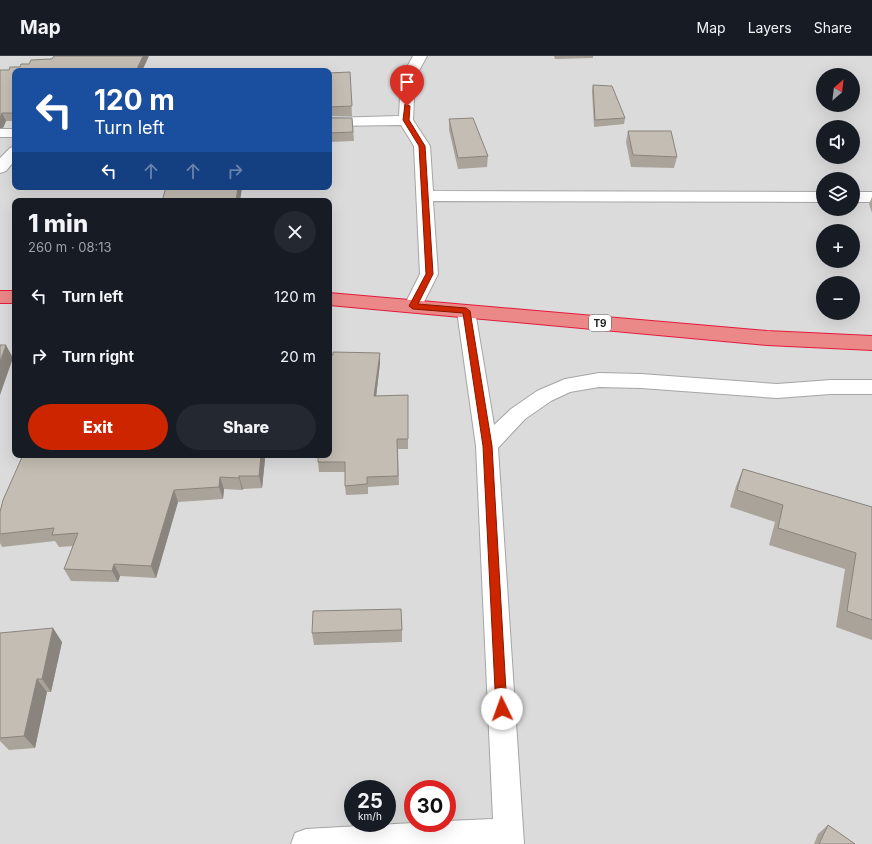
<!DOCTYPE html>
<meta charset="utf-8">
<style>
body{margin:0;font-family:Inter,sans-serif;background:#242831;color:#f1f3f6;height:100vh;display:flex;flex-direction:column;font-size:15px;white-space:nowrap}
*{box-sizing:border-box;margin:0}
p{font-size:13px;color:#9ea1a6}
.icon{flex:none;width:22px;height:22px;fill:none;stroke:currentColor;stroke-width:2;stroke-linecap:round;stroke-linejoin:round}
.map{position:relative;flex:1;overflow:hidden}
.details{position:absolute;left:12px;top:142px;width:320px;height:260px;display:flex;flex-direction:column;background:#171b24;border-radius:8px;box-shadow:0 4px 16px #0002}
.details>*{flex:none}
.guide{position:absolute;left:12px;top:12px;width:320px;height:122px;border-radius:8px;box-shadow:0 4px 16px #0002;background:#1a4fa0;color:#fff;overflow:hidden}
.needle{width:26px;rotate:28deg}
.tools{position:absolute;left:816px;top:12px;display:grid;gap:8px}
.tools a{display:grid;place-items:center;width:44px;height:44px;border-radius:50%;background:#171b24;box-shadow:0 4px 16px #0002;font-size:20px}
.speed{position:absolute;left:344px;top:724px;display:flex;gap:8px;font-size:20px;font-weight:700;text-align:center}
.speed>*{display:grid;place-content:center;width:52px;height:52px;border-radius:50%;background:#171b24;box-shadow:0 4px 16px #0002;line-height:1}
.speed small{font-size:10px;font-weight:400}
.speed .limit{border:6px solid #d22;background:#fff;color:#111}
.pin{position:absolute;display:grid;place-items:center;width:34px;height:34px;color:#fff;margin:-41px -17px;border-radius:50% 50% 50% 0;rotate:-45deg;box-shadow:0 0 4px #0007}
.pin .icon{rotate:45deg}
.me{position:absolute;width:44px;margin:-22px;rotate:357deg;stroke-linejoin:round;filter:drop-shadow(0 0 3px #0008)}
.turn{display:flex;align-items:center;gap:14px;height:84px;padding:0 16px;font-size:18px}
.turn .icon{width:52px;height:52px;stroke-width:2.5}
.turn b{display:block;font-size:28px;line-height:34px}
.lanes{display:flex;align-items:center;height:38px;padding:0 16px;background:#0003;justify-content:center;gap:20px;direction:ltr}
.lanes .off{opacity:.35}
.round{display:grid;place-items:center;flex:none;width:42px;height:42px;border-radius:21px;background:#242831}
.summary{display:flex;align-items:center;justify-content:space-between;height:68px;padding:0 16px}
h1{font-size:24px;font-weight:800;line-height:30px}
.primary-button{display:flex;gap:8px;margin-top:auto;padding:8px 16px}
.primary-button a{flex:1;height:46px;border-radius:24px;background:#cc2500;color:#fff;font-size:16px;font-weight:800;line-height:46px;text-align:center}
.primary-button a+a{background:#242831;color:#f1f3f6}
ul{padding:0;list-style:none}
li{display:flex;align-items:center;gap:12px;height:60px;padding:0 16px}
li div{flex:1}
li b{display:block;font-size:15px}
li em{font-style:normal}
header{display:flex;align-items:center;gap:24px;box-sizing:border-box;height:56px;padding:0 20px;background:#171b24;border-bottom:1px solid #363941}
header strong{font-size:19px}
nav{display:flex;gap:22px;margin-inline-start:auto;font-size:14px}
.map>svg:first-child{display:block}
</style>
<header>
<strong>Map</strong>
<nav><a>Map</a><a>Layers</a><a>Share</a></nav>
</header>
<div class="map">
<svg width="872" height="788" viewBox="0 0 872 788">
<rect width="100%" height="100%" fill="#f0eee4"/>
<path fill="#dcdbdb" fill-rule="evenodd" d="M0,0H872V788H0ZM15,15H329V131H15ZM823,19H853V49H823ZM823,71H853V101H823ZM823,123H853V153H823ZM15,145H329V399H15ZM823,175H853V205H823ZM823,227H853V257H823ZM353,733H387V767H353ZM413,733H447V767H413Z"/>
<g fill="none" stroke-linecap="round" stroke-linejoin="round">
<g stroke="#a5a5a5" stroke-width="2">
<path id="street" d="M413,0H427L415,22L413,64L430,90L433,135L823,136V146L433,145L438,218L420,254L413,256L406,254L404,250L420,218L414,90L401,69L329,70V62L399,60L401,22Z
M0,73H15V81H0Z
M15,90V104L6,115L0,117V102L10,92Z
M853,136H872V146H853Z
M466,249L473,251L475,255L494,369L511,353L537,335L565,323L599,317L641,318L777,328L831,324H872V338H831L777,342L641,332L599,331L570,336L551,345L525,363L498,392L524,788H291L295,777L306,773L413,767H447V765L493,763L476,390L457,255L459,251Z"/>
</g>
<g stroke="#e21c3c" stroke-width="2">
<path id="highway" d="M0,235H15V247H0Z
M329,237L767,275L872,280V294L767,289L329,249Z"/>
</g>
<use href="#street" fill="#fff" fill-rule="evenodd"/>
<use href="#highway" fill="#eb8888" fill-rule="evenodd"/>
</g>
<path fill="#a9a39a" d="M149,0L15,15V65H6L3,72H0V14H9L20,11Z
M554,0H593V2L555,3Z
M350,16L352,60H329V17Z
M593,29L625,62L624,68L594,71L592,35Z
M329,62H352L354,85L329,86Z
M449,63L488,100L487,111L458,113L449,74Z
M628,75L677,101L674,112L631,111L626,86Z
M872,141V157L869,148Z
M380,297V307L376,340L408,339V393H398L399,429L368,431V438L346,439L345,430V416H319L318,406Z
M23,399H264L265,403L262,432L243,433L242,434L224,433L223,443L178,446L156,522L120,520L118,526L71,525L64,513L73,490L59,491L55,485L2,491L0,487V456Z
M743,413L872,451V584L836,571L845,513L769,489L775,466L730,451L736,430Z
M402,565V586L314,589L312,577Z
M0,577L62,586L51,636H47L35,692L9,694L0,685Z
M828,769L855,788H814L818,778Z"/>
<path fill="#89847d" d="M143,0H149L142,15H136Z
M2,57L6,65L3,72H0V62Z
M238,131H242V132L240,145H236Z
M6,289L13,302L0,339V306Z
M380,297V307L375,350L374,340Z
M261,399H264L265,403L262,432L259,420Z
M239,420L243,433L242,434L239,422Z
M220,421L224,433L223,443L219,431Z
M174,434L178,446L156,522L151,510Z
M114,508L120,520L118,526L112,515Z
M53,572L62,586L51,636L42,623Z
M37,623L47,636L35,692L24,680Z"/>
<path fill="#c4bdb3" stroke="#89847d" d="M54,0H143L136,15H15V57H2L0,62V14H9L10,11H20L21,8H29L31,4L52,3Z
M350,16L352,50L329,51V17Z
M593,29L612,30L625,62L595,64Z
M329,62H352L353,76L329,77Z
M473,62L488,100L458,102L449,63Z
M628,75H671L677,101L633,99Z
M166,131H238L236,145H162Z
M0,289H6L0,306Z
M333,296L380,297L374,340L408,339V383H397L398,420L367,421V428L345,430V406H318V399H329V299H333Z
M23,399H261L259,420H239V422L220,421L219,431L174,434L151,510L114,508L112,515L64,513L78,477L52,479L54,472L0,478V456L3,444Z
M743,413L872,451V564L847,555L856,497L778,472L783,449L737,434Z
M401,553L402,574L312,577L313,555Z
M53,572L42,623H37L24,680L0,682V577Z
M828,769L855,788H819Z"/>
<path fill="#cc2500" stroke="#851800" d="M405,48L410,50L409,64L425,90L433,218L418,248L466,252L470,255L492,390L507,653L506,657L502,659L498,657L496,653L483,390L463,257L413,253L409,250L426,218L419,90L403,64Z"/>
<g text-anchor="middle" stroke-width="3" stroke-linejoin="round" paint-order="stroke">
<rect fill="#fff" stroke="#626262" stroke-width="1" x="589" y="259" width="22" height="16" rx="3"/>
<g font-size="10" font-weight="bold" fill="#1e1e1e">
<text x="600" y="271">T9</text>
</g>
</g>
</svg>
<div class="tools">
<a><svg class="needle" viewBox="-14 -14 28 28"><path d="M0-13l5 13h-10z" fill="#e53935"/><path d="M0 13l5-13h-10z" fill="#9ea1a6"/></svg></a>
<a><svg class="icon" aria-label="sound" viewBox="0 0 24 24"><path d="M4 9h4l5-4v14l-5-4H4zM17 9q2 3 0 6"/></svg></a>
<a><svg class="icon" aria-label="layers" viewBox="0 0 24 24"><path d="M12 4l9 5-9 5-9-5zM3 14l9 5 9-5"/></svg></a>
<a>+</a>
<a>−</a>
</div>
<div class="speed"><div>25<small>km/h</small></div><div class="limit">30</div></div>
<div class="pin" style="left:407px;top:50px;background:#d93025"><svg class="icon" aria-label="arrive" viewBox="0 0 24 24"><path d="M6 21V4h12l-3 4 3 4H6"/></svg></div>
<svg class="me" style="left:502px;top:653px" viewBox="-20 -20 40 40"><circle r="19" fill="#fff"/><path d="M0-13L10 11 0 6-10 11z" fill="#cc2500"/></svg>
<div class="guide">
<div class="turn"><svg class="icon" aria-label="left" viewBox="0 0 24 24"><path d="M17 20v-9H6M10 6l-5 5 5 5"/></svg><div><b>120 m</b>Turn left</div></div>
<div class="lanes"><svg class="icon" aria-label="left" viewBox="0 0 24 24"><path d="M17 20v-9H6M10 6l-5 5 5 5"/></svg><svg class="icon off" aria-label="ahead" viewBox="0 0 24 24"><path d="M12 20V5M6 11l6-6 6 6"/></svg><svg class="icon off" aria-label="ahead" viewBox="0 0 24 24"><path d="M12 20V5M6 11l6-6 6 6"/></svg><svg class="icon off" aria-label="right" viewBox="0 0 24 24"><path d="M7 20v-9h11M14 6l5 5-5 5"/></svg></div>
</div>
<section class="details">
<div class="summary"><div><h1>1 min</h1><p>260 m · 08:13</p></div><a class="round"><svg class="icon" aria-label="close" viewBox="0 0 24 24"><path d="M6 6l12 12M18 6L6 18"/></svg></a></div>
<ul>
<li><svg class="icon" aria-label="left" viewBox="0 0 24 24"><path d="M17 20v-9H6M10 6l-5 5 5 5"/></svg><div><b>Turn left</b></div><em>120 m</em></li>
<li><svg class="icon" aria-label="right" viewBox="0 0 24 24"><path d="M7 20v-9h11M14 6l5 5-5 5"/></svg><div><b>Turn right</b></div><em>20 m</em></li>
</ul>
<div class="primary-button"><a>Exit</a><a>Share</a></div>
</section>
</div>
